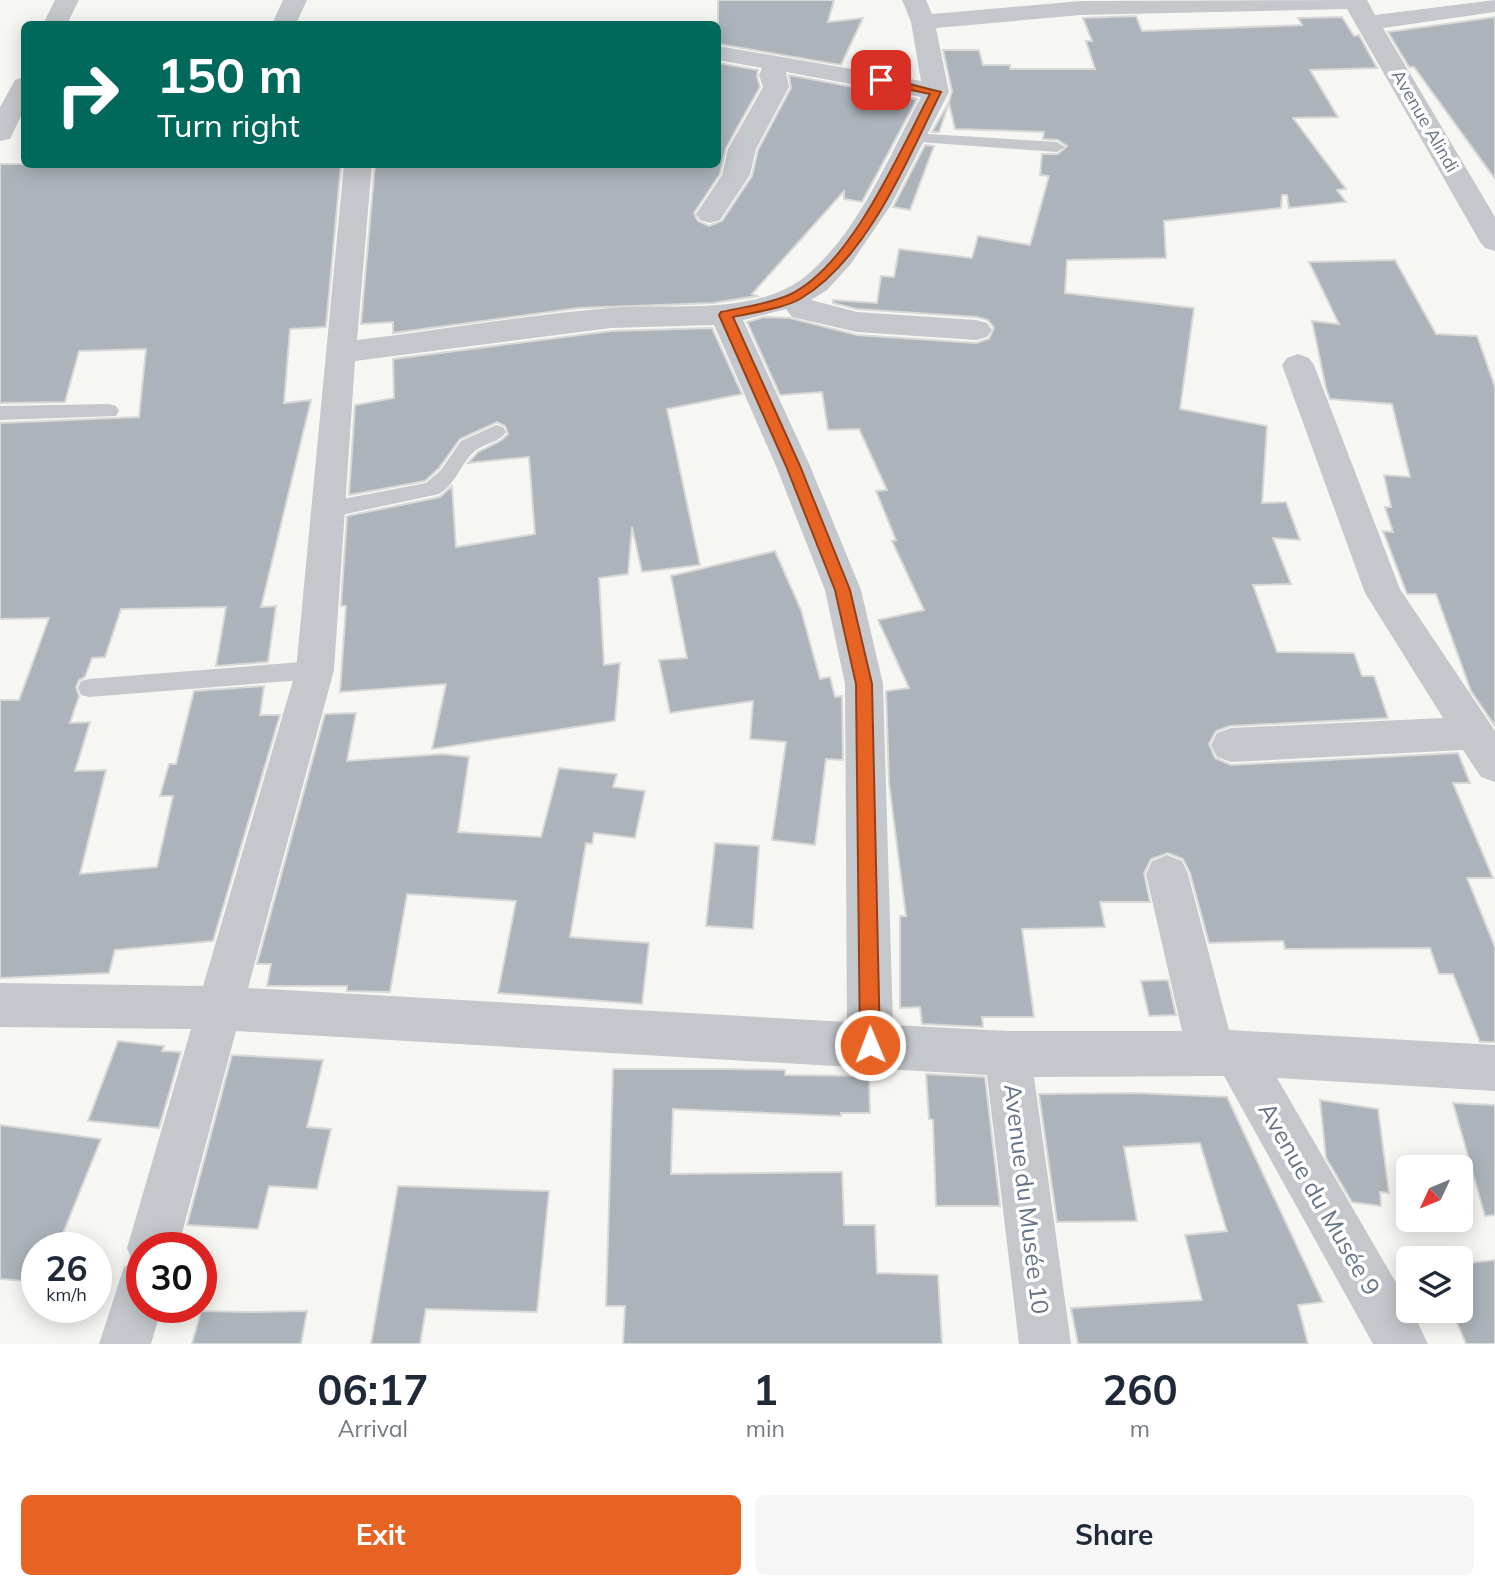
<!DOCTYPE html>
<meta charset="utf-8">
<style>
body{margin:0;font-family:Mulish,sans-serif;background:#f6f6f7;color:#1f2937;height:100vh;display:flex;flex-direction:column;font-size:26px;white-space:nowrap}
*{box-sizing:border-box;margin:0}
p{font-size:23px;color:#747a83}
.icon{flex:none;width:38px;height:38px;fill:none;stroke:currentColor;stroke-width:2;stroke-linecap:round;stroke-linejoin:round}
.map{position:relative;height:1344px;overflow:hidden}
.details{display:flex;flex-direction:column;background:#fff;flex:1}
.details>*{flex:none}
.banner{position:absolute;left:21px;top:21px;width:700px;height:147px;border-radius:10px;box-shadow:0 4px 18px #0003;background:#00695c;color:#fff;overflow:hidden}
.needle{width:46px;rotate:226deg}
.tools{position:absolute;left:1396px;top:1155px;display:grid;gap:14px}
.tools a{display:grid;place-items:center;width:77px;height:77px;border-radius:10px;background:#fff;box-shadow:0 4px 18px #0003;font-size:35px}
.speed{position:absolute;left:21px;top:1232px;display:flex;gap:14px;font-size:35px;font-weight:700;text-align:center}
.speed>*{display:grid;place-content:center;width:91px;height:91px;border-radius:50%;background:#fff;box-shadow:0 4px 18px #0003;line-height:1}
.speed small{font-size:18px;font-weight:400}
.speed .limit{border:10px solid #d22;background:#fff;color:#111}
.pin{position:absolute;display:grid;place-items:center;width:60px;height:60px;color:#fff;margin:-30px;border-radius:14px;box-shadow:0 4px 10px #0006}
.me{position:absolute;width:77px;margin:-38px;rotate:359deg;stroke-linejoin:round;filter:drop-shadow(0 0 5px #0008)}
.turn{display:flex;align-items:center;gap:24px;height:147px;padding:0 21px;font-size:32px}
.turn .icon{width:91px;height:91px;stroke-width:2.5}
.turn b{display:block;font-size:49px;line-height:60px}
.eta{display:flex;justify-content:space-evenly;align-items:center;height:119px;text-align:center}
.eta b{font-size:42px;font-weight:700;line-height:49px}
.action{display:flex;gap:14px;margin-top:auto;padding:14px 21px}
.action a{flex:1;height:80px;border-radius:10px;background:#e76323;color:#fff;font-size:28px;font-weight:700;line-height:80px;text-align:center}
.action a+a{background:#f6f6f7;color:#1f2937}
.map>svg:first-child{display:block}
</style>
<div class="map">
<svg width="1495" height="1344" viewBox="0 0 1495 1344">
<rect width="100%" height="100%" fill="#f6f7f3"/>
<path fill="#acb3ba" stroke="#d8d8d6" stroke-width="2" d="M718,0H834L828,22L863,18L841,65L718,44Z
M1136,16L1142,31L1302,25L1298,18L1342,17L1354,36L1359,35L1377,68L1310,70L1338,117L1293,118L1346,189L1337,190L1346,202L1289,208L1287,195H1282L1281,208L1164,221L1166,258L1067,260L1065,293L1194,308L1180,409L1267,426L1262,503L1286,502L1300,540L1273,538L1291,584L1253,585L1277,652L1354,653L1362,676H1374L1388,718L1230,726L1216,731L1209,744L1215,758L1231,765L1458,753L1470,783H1453L1493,878H1467L1495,947V1042H1480L1453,974H1439L1430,948L1285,949L1283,941L1209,943L1190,873L1183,859L1168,853L1151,859L1144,873L1150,902H1100L1105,927L1022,929L1034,1017H982L983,1027L922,1024L920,1007L900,1008V916H906L889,783L886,691L909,688L878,620L924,610L892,541L896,540L876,491L887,490L859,429L828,430L822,392L780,395L747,322L764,317L790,318L857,335L976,343L989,339L994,328L988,320L977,317L857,309L833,303V300L877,303L881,276L894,277L899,249L972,258L978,236L1030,245L1049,176L1040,175L1042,154H1058L1067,146L1058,140L1043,139L1044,132L955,129L949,103L939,132H932L949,102L952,91L943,50H979L983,65H1010V69H1095L1086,41H1092L1083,18Z
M1495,17V179L1414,67H1409L1388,32Z
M718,63L758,70L757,76L760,87L726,148L720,174L694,213L698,221L709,226L722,221L752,176L758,150L791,88L789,75L917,99L862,202L844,199V191L752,294L757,296L713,303L579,308L393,333V322L361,324L375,164H718Z
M925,145L934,146L910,210L893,207Z
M0,164H341L326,327L290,329L284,403L311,400L261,607L276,606L268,662L216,666L226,607L121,609L105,657L92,658L85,677L79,680L76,687L79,696L70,723L90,722L75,771L106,770L80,874L157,867L173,796H160L169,764H176L194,691L264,686L260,715H280L213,941L115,950L109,973L0,978V700H19L49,618L0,619V423L139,417L146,349L79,351L65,402L0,403Z
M1395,260L1436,334L1477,336L1495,387V726L1471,691L1436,594H1407L1383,531L1393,532L1385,507H1391L1384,475L1410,477L1392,404L1330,399L1326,388L1312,321L1339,324L1309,262Z
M712,328L742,394L667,409L700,565L642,572L632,527L628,574L599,578L604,665L620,663L615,721L432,749L446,684L340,692L346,606H341L347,516L440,497L452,486L456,547L535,534L529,457L468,463L478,452L502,440L508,434L505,426L497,422L460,439L439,468L425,481L349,495L355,405L394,398L393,359L611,331Z
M775,551L801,610L820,679L830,677L835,697L842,696L843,760L826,759L815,845L772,840L786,742L750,739L753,701L670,713L659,660L687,658L671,576Z
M356,713L347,761L442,754L469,757L458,832L541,837L559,768L617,774L613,787L645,791L635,838L594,833L592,844L586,843L570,937L649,943L642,1004L498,993L516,901L407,894L390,992L347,991V986H267L271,964H257L325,714Z
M715,843L759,846L753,929L706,926Z
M1168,980L1176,1015L1149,1016L1141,981Z
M118,1041L164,1046L162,1051L181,1052L159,1128L88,1121Z
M232,1055L323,1060L307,1127L331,1129L317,1189L269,1186L258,1229L187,1225Z
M613,1069H725L785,1070V1075L869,1076L870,1113H841V1116L673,1109L671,1174L842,1172L844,1225H875L877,1273L938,1275L942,1344H623L625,1306H606Z
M926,1074L985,1077L1000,1206H936L933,1120L929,1119Z
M1135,1093L1227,1097L1323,1302L1298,1305L1308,1344H1078L1071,1308L1202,1300L1185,1235L1227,1231L1200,1143L1124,1147L1137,1221L1057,1222L1039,1094Z
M1320,1100L1378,1109L1389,1193L1380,1192L1381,1206L1352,1202L1326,1158Z
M1453,1103L1495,1105V1215L1485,1216Z
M0,1125L101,1139L57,1248H37V1282L0,1279Z
M398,1186L549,1191L537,1312L426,1309L420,1344H371Z
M1495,1260V1344H1466L1452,1311H1461V1264Z
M201,1311L250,1312L307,1311L301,1344H192Z"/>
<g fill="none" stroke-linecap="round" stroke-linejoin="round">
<path fill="#c4c7cb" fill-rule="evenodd" d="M912,133L1057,142L1065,147L1057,152L906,141L904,138Z
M109,404L116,406L119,411L116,416L0,420V406Z
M496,425L503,427L506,432C500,442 486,443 476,450C461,462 457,483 439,494L327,518L320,515L317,510L320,505L327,502L426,483L441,470L461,441Z
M315,661L323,664L326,670L323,676L315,679L89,697L81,695L78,688L81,681L89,679Z"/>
<path fill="#c4c7cb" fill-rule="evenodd" d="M55,0H79L67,24H43Z
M283,0H307L296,24H272Z
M902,0H926L932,14L1081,1L1367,0L1375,15L1495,0V12L1383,28L1495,217V251L1485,248L1480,242L1347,9L1081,15L936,28L949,92L891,205L850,265L827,290L811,300L857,312L976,320L987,323L992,330L987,337L976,340L857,332L792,317L786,309L743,320L810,466L861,590L883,684L893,1025L1008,1031H1182L1146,874L1152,861L1167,855L1182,861L1188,874L1229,1030L1495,1045V1091L1277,1078L1409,1305V1311H1412L1428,1344H1373L1224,1076L1034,1077L1071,1344H1019L987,1075L236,1031L178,1248H142V1307H162L151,1344H99L124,1267L133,1263L127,1248L191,1029L0,1027V983L203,986L296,670L344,164H372L357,340C441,330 526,315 611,308C671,303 757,317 807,275C860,230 888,157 921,97L786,72L789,87L756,149L750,175L720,220L710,223L700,220L696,214L722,175L728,149L763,87L759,75L762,68L718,60V46L921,81L911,22ZM714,325L776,466L825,590L845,684L847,1022L248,988L334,670L355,361L611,328Z
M24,77V110L10,139L0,141V107L15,80Z
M1298,354L1309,358L1314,365L1400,589L1495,731V782L1481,777L1463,750L1231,762L1217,757L1211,745L1217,733L1231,728L1443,718L1365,593L1282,365L1287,358Z"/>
</g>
<path fill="#e76323" stroke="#964017" stroke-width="2" d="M881,77L941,92C907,159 868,259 800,299C782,309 754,312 733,317L800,466L850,590L872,684L880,1045L877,1051L870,1054L863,1051L860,1045L856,684L835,590L786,466L719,315L721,312C743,307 769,304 789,295C851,266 899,153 930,94L878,83V78Z"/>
<g text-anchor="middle" stroke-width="7" stroke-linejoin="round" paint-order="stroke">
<g font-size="18" fill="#657485" stroke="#fff">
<text transform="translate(1425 121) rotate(60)" y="6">Avenue Alindi</text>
</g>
<g font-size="24" fill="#657485" stroke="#fff">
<text transform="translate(1026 1199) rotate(83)" y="8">Avenue du Musée 10</text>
<text transform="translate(1319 1199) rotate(60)" y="8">Avenue du Musée 9</text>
</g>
</g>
</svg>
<div class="tools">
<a><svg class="needle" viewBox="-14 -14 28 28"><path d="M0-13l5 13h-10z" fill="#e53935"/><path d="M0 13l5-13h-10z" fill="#747a83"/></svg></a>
<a><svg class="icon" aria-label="layers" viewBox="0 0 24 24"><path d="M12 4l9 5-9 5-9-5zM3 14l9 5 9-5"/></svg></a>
</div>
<div class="speed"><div>26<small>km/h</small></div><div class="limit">30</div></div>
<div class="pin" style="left:881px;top:80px;background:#d93025"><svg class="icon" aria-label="arrive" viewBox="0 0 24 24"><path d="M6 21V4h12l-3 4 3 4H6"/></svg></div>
<svg class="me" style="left:870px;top:1045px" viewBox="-20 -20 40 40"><circle r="17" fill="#e76323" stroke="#fff" stroke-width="3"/><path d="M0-11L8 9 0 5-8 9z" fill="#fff"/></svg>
<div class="banner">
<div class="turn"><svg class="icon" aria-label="right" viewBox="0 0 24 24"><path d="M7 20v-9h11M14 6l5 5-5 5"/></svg><div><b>150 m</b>Turn right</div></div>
</div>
</div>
<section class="details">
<div class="eta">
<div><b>06:17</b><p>Arrival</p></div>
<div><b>1</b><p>min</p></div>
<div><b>260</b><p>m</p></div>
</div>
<div class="action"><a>Exit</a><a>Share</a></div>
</section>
